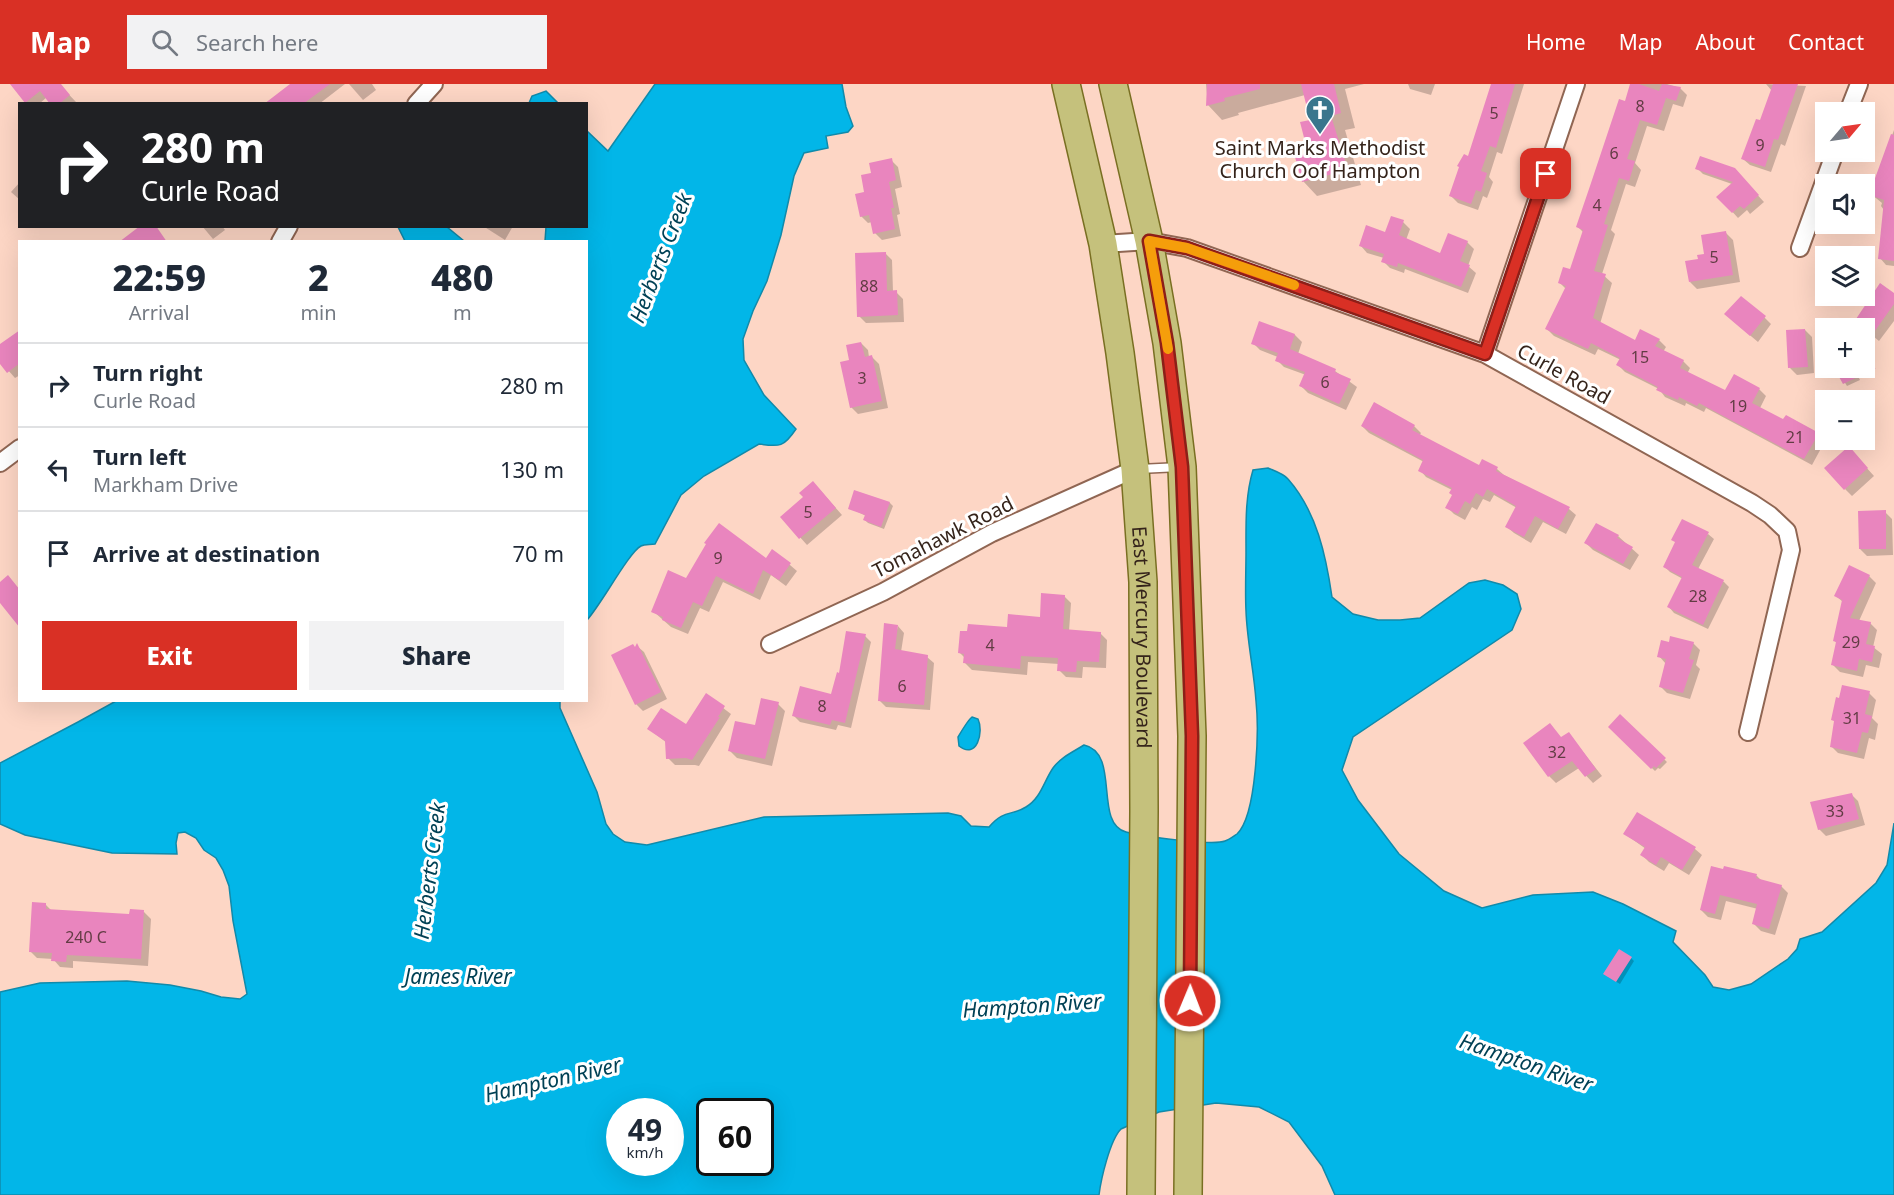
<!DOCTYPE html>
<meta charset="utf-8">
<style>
body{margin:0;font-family:"Noto Sans",sans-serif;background:#f2f2f3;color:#1f2937;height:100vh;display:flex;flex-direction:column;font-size:22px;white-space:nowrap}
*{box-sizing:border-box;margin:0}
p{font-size:20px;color:#747a83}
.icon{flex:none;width:33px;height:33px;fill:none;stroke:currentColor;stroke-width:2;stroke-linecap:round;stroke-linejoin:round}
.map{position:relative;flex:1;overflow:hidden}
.details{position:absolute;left:18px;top:156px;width:570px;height:462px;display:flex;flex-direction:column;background:#fff;border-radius:0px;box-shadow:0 6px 24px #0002}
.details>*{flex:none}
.hud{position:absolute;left:18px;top:18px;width:570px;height:126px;border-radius:0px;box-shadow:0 6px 24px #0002;background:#202124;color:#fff;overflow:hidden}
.needle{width:39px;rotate:61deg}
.tools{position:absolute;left:1815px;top:18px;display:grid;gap:12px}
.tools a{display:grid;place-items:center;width:60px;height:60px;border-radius:0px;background:#fff;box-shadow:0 6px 24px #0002;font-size:30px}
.speed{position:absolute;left:606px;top:1014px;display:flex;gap:12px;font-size:30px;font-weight:700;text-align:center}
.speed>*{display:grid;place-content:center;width:78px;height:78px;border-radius:50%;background:#fff;box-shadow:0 6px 24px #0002;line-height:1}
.speed small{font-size:15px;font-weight:400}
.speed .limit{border:3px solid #111;border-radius:9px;background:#fff;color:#111}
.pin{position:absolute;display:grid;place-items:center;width:51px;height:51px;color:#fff;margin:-26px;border-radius:12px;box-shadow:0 3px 9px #0006}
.me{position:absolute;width:66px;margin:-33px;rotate:1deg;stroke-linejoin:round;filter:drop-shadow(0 0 4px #0008)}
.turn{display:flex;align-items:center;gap:21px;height:126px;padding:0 24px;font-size:27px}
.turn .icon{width:78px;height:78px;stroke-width:2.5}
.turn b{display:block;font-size:42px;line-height:51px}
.eta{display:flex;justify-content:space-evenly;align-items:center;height:102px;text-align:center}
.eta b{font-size:36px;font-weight:800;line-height:42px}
.primary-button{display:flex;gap:12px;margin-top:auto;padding:12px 24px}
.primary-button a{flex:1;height:69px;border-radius:0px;background:#d93025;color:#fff;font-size:24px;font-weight:800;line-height:69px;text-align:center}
.primary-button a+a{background:#f2f2f3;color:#1f2937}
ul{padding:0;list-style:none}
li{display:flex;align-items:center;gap:18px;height:84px;padding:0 24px;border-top:2px solid #e0e1e3}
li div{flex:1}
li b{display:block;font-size:22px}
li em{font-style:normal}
header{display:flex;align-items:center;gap:36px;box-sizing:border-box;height:84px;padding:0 30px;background:#d93025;color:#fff}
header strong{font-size:28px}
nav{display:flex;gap:33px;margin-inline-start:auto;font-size:21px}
.search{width:420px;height:54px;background:#f2f2f3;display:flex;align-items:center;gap:15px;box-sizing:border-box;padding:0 21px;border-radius:0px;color:#747a83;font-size:22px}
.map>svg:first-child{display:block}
</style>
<header>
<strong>Map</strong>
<div class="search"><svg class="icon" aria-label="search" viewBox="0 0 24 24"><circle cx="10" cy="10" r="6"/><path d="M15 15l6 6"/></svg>Search here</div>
<nav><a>Home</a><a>Map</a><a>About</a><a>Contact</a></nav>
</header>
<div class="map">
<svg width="1894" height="1111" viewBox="0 0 1894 1111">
<rect width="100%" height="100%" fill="#fdd6c5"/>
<path fill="#02b6e8" stroke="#118aaa" stroke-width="1.5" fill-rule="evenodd" d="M655,0H842L846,23L853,42L848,48L826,52L828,64L804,69L794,92L781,151L767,197L753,227L743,255L744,276L764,311L796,345C784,363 780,363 759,360L704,392L681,411L655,460C650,461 645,460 641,462C629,468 601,521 587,536L586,158L545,157L546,143L586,142L587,47L608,67Z
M546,7L558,19H529L532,12Z
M398,143H447L464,157H405Z
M1268,384C1275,387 1284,390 1288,395C1317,428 1326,472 1332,513L1353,530L1378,536H1400L1420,534L1469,499L1485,496L1503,501L1517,510L1521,525L1512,546L1353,653L1342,686L1358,716L1399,770L1444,807L1482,824L1533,811L1593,808L1623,820L1676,847L1673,858L1705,891L1713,903L1729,906L1751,900L1788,875L1797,865L1800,855L1822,848L1876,799L1887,781L1894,739V1111H1335L1322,1082L1289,1038L1259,1023L1216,1019L1159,1028L1121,1045C1110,1056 1101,1095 1099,1111H0V908L40,899L127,897L170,901L201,907L221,913L240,915L247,910L233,837L229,802L223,786L216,774L204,766L196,754L185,748L178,749L176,759L177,770L112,769L25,751L0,740V679L78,638L116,617L560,616V624L597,708L606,740L613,750L625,758L647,761L764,733L948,729L961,732L971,742L989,743C1004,725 1012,732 1026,723C1041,714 1044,697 1053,684C1061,673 1073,668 1084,661C1121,669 1093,739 1126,748C1142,752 1212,762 1225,757C1229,756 1234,752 1237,750C1257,731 1259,645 1256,617C1254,587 1247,557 1246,527C1245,507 1246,487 1246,468C1246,440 1245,413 1253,386ZM620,1028H670V1078H620ZM710,1028H760V1078H710Z
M972,633L978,635C984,648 977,676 959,662L958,653C961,648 968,636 972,633Z"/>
<path fill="#0003" d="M15,0H59L76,18L52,20L47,13L39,20H28L13,2Z
M293,0H345L319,20H267Z
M349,0H372L376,6L363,16Z
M1206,0H1364L1345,5L1355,44L1345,46L1361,101L1317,112L1303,97L1310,70L1312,37L1305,11L1238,29L1239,31L1222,36L1208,21Z
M1408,0H1435L1431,11L1410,5Z
M1494,0H1524L1502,70L1497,68L1489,93L1493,98L1487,114L1483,112L1478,126L1458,119L1451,112L1469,73Z
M1633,0H1667L1680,4L1687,11L1683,23L1673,20L1664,47L1647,42L1635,79L1641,86L1635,103L1626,100L1611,146L1615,150L1602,190L1612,199L1600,240L1635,258L1659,256L1666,263L1663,268L1683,277L1690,284L1687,290L1725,308L1759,305L1766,312L1760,324L1784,337L1818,351L1825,357L1812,381L1706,324L1704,328L1686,319L1685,322L1665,313L1659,305L1625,288L1618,281L1621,276L1598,265L1595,271L1554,252L1547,245L1566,205L1560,199L1571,187L1584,149L1578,143Z
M1766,0L1806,2L1785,62L1781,60L1771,88L1750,81L1743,75L1761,38L1772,7Z
M1894,46V182L1886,181L1880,174L1884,126L1881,122L1882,119L1871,110Z
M891,76L898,83L902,103L895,105L900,130L897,131L901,152L882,156L875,149L872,138L868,139L861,132L866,109Z
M1697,84L1740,92L1764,118L1750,130L1747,126L1738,134L1719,113L1732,100L1703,90Z
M20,98V116L11,108Z
M1403,138L1410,145L1406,156L1441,171L1467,158L1474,165L1468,182L1476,189L1468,209L1405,185L1404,189L1390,184L1383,177L1384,174L1367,169L1361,162L1386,150Z
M202,142H222L225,146L213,155Z
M483,142H513L505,156Z
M1726,149L1733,156L1740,198L1697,205L1690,198L1700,177Z
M885,169L892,176L893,208H896L903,215L904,238L866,239L859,232Z
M1894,211V237L1879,257L1856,238Z
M1764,233L1771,240L1758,258L1733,237Z
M1260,239L1295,251L1302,258L1298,270L1335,287L1357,303L1346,326L1308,309L1301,302L1306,291L1284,283L1277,276L1278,273L1260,266L1253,259Z
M1805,246L1812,253L1814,289L1797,291L1790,284Z
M20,247V291L15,294L0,277V262Z
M861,259L868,266L869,273H872L879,280L888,324L858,330L851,323V277Z
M1842,284H1854L1860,296L1847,302L1837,286Z
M1362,342H1414L1421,349L1419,352L1479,383L1483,377L1497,385L1504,391L1569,425L1576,431L1566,450L1543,438L1531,459L1514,449L1507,443L1517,424L1494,411L1490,418L1483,415L1477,426L1472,423L1465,436L1454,430L1447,423L1453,411L1452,406L1426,393L1420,386L1424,378L1369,349Z
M1855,371L1874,392L1852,412L1845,405Z
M820,406L842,431L807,461L782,433L805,413Z
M855,408L890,419L893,422L884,445L868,439L865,436L866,432L850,424Z
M1885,428L1892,435L1893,471L1867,472L1860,465Z
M1708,450L1714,455L1698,485L1724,498L1729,503L1708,545L1674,529L1669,523L1683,495L1670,488L1665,483Z
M1618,452L1639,471L1630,486L1593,466L1586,459Z
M767,476L790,481L797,487L786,502L771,491L760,516L723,498L709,528L700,524L688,550L671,543L653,527L686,496Z
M1850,483L1869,492L1876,499L1859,537L1870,539L1877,546L1873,563L1882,570L1879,584L1866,581L1863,593L1840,588L1833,581L1837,560L1835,557L1843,518L1836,512Z
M1064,512L1071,519L1069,547L1100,549L1107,556L1106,584L1083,583L1082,594L1066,593L1059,586V580L1028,578L1027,591L972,586L965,579V574L959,568L1008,544L1041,534Z
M898,542L904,549L901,568L927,573L934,579L930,626L886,623L879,616Z
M865,552L871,558L851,644L838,641L836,646L800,638L794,632L832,612Z
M1693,559L1700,566L1696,581L1700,585L1690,615L1667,609L1660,602L1666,580L1659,572Z
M637,562L644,568L667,615L643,627L636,620Z
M1869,609L1876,616L1872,634L1878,640L1875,656L1869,654L1864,675L1838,669L1831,662Z
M706,611L731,630L699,682L695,681H675L668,674L667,659L649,645L686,642Z
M778,620L785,627L772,682L737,674L730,667Z
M1620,632L1667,678L1660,685L1658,684L1655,687L1610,643Z
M1550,641L1562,655L1569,650L1602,692L1593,699L1579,684L1556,699L1549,692Z
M1851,710L1858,717L1865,741L1826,752L1819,745Z
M1625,750L1695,765L1702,771L1689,791L1669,779L1664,787L1649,778L1642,771L1646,765Z
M1712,784L1757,792L1762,797L1781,802L1788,809L1775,851L1761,847L1754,840L1758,825L1726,817L1721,836L1708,833L1701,826Z
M46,821L52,827L131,832L144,828L151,835L148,882L73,877V884L60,883L53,875L37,874L30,867Z
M1631,874L1634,877L1620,900L1608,893Z"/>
<path fill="#e985be" d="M10,0H61L70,11L59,20H50L40,7L25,19Z
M290,0H330L303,20H264Z
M1207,0H1260V5L1224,14L1225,17L1206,22Z
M1301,0H1334L1341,29L1331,32L1348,86L1302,98L1295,73L1308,69L1300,38L1310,36Z
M1491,0H1515L1496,64L1490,62L1481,87L1487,89L1481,108L1476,106L1471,120L1449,112L1459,83L1457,82L1464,70L1468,72Z
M1630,0H1639L1659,7L1662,0L1681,3L1676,17L1666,14L1657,41L1640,36L1627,75L1635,77L1629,97L1619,94L1604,140L1608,141L1594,187L1606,190L1593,234L1635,256L1640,245L1660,255L1655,262L1684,276L1680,284L1725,306L1734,290L1760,304L1752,319L1783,335L1786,331L1819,349L1804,375L1699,319L1697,322L1679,313L1678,316L1656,306L1658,303L1616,281L1620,274L1591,259L1588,265L1545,245L1566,202L1558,199L1563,183L1570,185L1583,146L1576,143L1590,102L1619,15L1625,17Z
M1773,0H1798L1778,56L1774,55L1765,83L1741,75L1756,35L1760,36Z
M1891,50L1894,51V177L1878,175L1884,116L1869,111Z
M1700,72L1735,84L1759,111L1744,125L1740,122L1732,129L1716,113L1733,98L1695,85Z
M892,74L896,96L889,98L894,124H891L895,145L873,150L869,131L860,133L855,110L864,108L861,91L871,89L869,79Z
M1391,132L1404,136L1399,151L1440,169L1448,149L1468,157L1460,177L1470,181L1461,203L1398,179L1397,183L1381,178L1384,170L1359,162L1366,141L1385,148Z
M140,142H156L167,158H119Z
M1726,147L1733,191L1689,198L1685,177L1698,175L1697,171L1704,170L1701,151Z
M886,168L887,207L897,206L898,231L857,233L855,169Z
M1880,199L1894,209V220L1872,251L1854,238Z
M1741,212L1766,232L1750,252L1724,230Z
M1259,237L1295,250L1290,265L1336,285L1335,288L1351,295L1339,320L1299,302L1305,288L1275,277L1278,269L1251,260Z
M1805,245L1808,283L1788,284L1786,246Z
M20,246V279L7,289L0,280V260Z
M861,258L865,273L872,271L882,317L850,324L840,278L849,276L846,261Z
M1834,284H1876L1843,300Z
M1374,318L1415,341L1412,346L1479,381L1482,375L1498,383L1496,387L1570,423L1558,445L1535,432L1524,453L1505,443L1516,422L1487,405L1483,413L1476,409L1470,420L1465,417L1458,430L1445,424L1452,411L1449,409L1452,404L1418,387L1423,376L1361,342Z
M1849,362L1868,384L1844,406L1824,384Z
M813,397L836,424L799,455L780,433L803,413L799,409Z
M854,406L890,418L881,443L863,436L865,431L848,425Z
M1886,426V465H1859L1858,427Z
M1682,435L1709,448L1692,481L1724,496L1703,541L1667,523L1682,493L1663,483L1675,458L1671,456Z
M719,439L766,474L772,465L791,479L779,496L763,486L753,510L716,492L702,522L693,518L681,544L662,536L663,533L651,528L668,486L686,494L706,460L704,459Z
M1596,439L1619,451L1617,454L1633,463L1623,480L1584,459Z
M1849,481L1870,491L1850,534L1871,538L1866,560L1875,562L1872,578L1859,575L1857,587L1831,581L1836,558L1833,557L1842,516L1834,512Z
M8,491L20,506V544L0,519V498Z
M1041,509L1065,511L1063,545L1101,548L1099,578L1077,577L1076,588L1057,587L1058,574L1021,572L1020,585L963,579L964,570L958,569L960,547H967L968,540L1007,543L1008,530L1040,533Z
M884,539L898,541L895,565L928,571L924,621L878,617Z
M846,547L866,550L845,639L832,636L830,641L792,632L800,602L831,610L837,588L839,589Z
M1670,552L1694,558L1689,575L1694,576L1683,609L1659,603L1666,575L1657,573L1661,556L1669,558Z
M637,559L661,608L635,621L611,571L633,560L635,563Z
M1842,601L1870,607L1865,630L1872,632L1868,649L1862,648L1857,669L1830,663L1834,637L1831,636L1836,613L1839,614Z
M706,609L725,622L718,633H720L692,676L686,674L666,675L665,657L647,645L661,624L686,640Z
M761,614L779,618L765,675L728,667L735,637L755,641Z
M1620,630L1666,674L1656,684L1654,682L1651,685L1608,643Z
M1550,639L1561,653L1569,648L1596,685L1585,693L1572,677L1548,693L1523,659Z
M1852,709L1859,735L1818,746L1810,718Z
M1637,728L1696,763L1682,786L1661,773L1656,781L1640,771L1645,763L1623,750Z
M1711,782L1723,785L1724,782L1757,790L1756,794L1782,801L1769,845L1752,840L1757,820L1720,811L1715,830L1700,826Z
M32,818L46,819V825L129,830L130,825L144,826L141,875L67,871L66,878L51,877L52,869L29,868Z
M1619,865L1632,873L1616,898L1603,890Z"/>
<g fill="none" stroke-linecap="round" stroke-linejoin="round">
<g stroke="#906653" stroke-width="11">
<path id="service" d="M1139,385L1180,383"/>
</g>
<g stroke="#906653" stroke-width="20">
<path id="minor" d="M416,20L434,0
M1848,28L1859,0
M280,158L289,142
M1103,160L1149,157L1187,164L1485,270L1752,419L1770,431L1787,447L1791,466L1748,648
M1800,164L1835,68
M1485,270L1576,0
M0,379L20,364
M770,560L883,508L992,449L1135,385"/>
</g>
<g stroke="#796f22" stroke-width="30">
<g id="primary">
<path id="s1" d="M1066,0L1103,160L1120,269L1135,385L1143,498L1144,727L1141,1111"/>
<path d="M1113,0L1149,157L1167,259L1182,383L1192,652L1188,1111"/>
</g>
</g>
<use href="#service" stroke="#fff" stroke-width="8"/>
<use href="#minor" stroke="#fff" stroke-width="16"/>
<use href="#primary" stroke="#c5c17c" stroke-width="27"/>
</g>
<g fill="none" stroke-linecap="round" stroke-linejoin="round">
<g stroke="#8d1f18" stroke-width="15">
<path id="route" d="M1190,917L1192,652L1182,383L1167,259L1149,157L1187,164L1485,270L1546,90"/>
</g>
<use href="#route" stroke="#d93025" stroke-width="10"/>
<path stroke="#f59e0b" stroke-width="10" d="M1168,265L1149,157L1187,164L1294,201"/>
</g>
<defs>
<g id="church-pin" transform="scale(1.5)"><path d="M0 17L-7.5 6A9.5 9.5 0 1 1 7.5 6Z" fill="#3a768d" stroke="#fff"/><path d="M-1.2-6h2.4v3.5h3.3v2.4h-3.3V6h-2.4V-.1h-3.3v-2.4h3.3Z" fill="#fff"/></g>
</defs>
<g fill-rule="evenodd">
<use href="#church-pin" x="1320" y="26"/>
</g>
<g text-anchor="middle" stroke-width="6" stroke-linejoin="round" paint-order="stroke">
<g font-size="16" fill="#623c44">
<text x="1640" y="28">8</text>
<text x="1494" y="35">5</text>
<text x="1760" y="67">9</text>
<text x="1614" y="75">6</text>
<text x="1597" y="127">4</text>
<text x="1714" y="179">5</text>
<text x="869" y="208">88</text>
<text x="1640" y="279">15</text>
<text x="862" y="300">3</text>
<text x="1325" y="304">6</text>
<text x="1738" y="328">19</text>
<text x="1795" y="359">21</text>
<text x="808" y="434">5</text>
<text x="718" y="480">9</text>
<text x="1698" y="518">28</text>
<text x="1851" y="564">29</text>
<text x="990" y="567">4</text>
<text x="902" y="608">6</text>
<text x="822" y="628">8</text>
<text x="1852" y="640">31</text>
<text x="1557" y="674">32</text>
<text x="1835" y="733">33</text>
<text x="86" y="859">240 C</text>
</g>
<g font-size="20" fill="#35241b" stroke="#fff">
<text x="1320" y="71">Saint Marks Methodist<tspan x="1320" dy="23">Church Oof Hampton</tspan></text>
</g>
<g font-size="20" fill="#35241b" stroke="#fff">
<text transform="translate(1564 290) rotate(29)" y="7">Curle Road</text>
<text transform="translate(943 453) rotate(-27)" y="7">Tomahawk Road</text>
<text dy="7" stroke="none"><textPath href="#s1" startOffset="560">East Mercury Boulevard</textPath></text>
</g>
<g font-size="21" font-style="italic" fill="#004155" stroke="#fff">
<text transform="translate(661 174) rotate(-69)" y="7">Herberts Creek</text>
<text transform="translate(430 787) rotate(-83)" y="7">Herberts Creek</text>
<text x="458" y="900">James River</text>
<text transform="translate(1032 922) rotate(-4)" y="7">Hampton River</text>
<text transform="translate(1526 979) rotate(19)" y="7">Hampton River</text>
<text transform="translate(553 996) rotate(-13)" y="7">Hampton River</text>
</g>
</g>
</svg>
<div class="tools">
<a><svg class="needle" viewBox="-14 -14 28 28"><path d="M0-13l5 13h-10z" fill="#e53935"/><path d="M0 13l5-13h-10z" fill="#747a83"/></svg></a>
<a><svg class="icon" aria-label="sound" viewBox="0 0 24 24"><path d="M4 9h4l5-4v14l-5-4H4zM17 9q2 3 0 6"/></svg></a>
<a><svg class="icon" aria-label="layers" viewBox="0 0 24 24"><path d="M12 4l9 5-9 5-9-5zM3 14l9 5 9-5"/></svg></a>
<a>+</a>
<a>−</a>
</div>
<div class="speed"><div>49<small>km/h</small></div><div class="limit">60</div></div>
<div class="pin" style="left:1546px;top:90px;background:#d93025"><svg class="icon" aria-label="arrive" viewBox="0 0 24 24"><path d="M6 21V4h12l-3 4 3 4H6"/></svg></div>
<svg class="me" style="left:1190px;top:917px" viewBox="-20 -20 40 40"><circle r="17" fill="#d93025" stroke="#fff" stroke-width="3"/><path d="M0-11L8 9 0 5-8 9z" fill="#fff"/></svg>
<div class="hud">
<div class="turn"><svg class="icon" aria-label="right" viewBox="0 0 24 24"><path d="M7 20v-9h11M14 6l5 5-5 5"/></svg><div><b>280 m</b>Curle Road</div></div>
</div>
<section class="details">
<div class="eta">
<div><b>22:59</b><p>Arrival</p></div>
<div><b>2</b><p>min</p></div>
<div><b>480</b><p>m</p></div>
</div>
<ul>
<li><svg class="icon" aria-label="right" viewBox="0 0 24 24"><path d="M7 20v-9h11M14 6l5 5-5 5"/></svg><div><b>Turn right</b><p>Curle Road</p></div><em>280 m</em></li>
<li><svg class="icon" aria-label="left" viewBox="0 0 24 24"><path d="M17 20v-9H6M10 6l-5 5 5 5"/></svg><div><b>Turn left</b><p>Markham Drive</p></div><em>130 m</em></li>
<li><svg class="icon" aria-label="arrive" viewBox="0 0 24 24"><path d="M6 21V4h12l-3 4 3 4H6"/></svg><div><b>Arrive at destination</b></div><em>70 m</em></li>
</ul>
<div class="primary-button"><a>Exit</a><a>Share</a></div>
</section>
</div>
